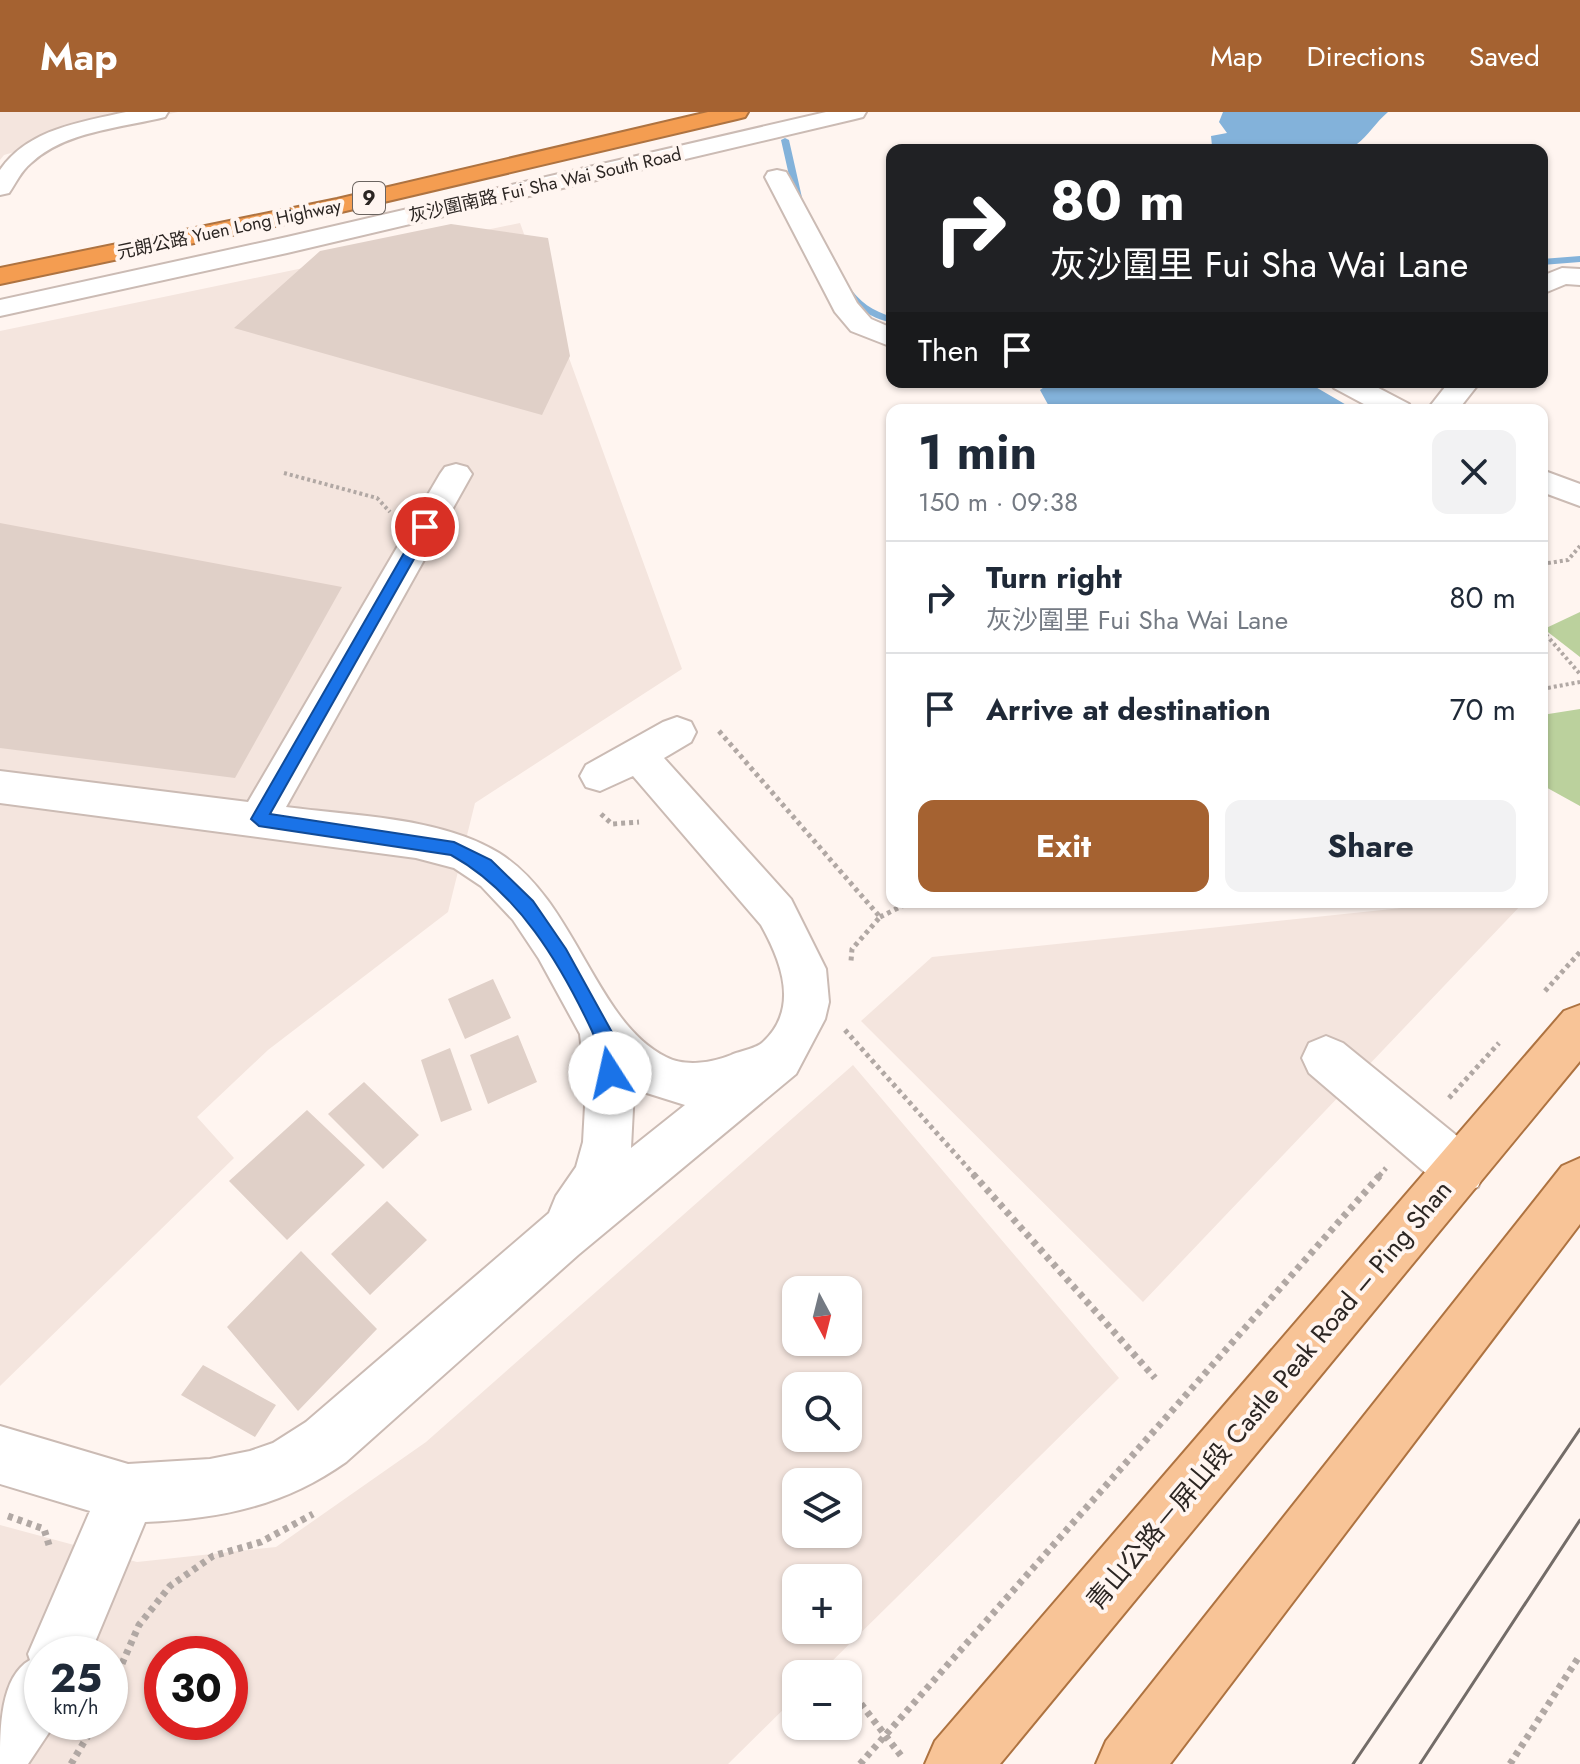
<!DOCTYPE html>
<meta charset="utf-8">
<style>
body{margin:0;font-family:Jost,"Noto Sans TC",sans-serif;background:#f2f2f3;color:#1f2937;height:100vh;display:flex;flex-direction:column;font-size:30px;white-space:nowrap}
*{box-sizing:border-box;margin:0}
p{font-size:26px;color:#747a83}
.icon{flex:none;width:44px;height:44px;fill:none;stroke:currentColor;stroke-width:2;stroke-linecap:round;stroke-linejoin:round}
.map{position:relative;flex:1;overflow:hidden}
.side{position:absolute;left:886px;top:292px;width:662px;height:504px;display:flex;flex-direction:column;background:#fff;border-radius:16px;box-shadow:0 2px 6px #0004}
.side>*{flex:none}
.banner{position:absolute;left:886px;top:32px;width:662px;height:244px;border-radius:16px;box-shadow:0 2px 6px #0004;background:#202124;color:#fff;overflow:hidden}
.needle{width:52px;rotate:173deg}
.fabs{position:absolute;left:782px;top:1164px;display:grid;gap:16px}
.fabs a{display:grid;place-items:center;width:80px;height:80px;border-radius:16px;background:#fff;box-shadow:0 2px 6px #0004;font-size:40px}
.speed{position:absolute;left:24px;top:1524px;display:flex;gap:16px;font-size:40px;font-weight:700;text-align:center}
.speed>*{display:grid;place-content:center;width:104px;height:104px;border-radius:50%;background:#fff;box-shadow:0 2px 6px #0004;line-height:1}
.speed small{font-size:20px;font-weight:400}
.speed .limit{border:12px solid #d22;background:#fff;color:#111}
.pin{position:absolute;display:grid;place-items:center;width:68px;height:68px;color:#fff;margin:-34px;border:4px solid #fff;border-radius:50%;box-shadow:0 2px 8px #0007}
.me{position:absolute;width:88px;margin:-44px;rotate:350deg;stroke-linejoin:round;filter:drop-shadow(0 0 6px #0008)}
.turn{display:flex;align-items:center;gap:28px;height:168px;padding:0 32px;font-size:36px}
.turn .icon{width:104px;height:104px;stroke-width:2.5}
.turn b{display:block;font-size:56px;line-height:68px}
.then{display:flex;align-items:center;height:76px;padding:0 32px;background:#0003;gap:16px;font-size:30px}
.round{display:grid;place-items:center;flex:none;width:84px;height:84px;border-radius:16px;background:#f2f2f3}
.overview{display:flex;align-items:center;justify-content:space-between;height:136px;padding:0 32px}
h1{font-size:48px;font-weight:700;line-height:60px}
.action{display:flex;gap:16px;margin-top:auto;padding:16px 32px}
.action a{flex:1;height:92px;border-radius:16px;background:#a56231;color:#fff;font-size:32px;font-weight:700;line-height:92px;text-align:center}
.action a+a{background:#f2f2f3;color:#1f2937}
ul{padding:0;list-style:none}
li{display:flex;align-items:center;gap:24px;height:112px;padding:0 32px;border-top:2px solid #e0e1e3}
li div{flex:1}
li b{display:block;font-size:30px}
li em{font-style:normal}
header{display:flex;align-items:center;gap:48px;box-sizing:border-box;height:112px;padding:0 40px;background:#a56231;color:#fff}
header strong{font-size:38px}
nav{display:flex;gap:44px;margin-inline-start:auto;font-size:28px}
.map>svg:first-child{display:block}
</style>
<header>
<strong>Map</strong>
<nav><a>Map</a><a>Directions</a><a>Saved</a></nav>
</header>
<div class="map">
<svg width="1580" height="1652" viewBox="0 0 1580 1652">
<rect width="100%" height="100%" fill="#fff5f0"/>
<path fill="#f4e5de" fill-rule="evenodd" d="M0,0H178L49,30L4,43L0,48Z
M520,111L682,557L475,691L448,800L268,938L197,1005L234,1046L0,1274V219Z
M1459,790H1524L1143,1190L861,909L932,845Z
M853,953L1119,1266L819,1562H796V1585L728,1652H0V1413L137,1450L276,1435L426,1330ZM796,1178H848V1230H796ZM796,1274H848V1326H796ZM796,1370H848V1422H796ZM796,1466H848V1518H796ZM42,1542H110V1610H42ZM162,1542H230V1610H162Z"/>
<path fill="#bbd19d" d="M1580,500V545L1544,517Z
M1580,597V694L1542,673V603Z"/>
<path fill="#83b2da" d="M1223,0H1388C1376,10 1368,24 1357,32C1338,46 1238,36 1212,34L1211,24L1227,21L1219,10Z
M1051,270H1307L1355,298H1051L1040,278Z"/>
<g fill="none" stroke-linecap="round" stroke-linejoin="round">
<path fill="#83b2da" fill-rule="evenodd" d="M785,26L789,28L803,90L799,92L795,90L781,28Z
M1580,144V150L1542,153V147Z
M842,173H848C859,190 873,199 892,205V211C869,205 853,195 841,175Z
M1396,270H1415C1411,274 1400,274 1396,270Z"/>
</g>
<path fill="#e0d0c8" d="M451,112L548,126L570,244L542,303L234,216L320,139Z
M0,411L342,475L235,666L0,636Z
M493,867L511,906L465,927L448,887Z
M518,923L537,970L488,992L470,943Z
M450,936L472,998L441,1010L421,948Z
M364,970L419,1023L383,1057L328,1002Z
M307,998L365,1053L287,1128L229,1069Z
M387,1089L427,1128L370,1183L331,1142Z
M301,1139L377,1217L298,1299L227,1215Z
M203,1253L276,1293L255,1325L181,1283Z"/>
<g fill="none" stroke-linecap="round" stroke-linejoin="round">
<g stroke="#cbbbb4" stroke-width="4">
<path id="minor" d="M126,0H168L165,5C121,16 65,19 31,51C21,59 16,71 9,81L0,83V58C28,17 81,10 126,0Z
M826,0H866L863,5L855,7L287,141L0,204V188L287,125Z
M777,58L786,60L789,65L857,191L871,207L892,216V235L851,219L835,200L765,65L768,60Z
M1562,156L1580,157V173L1566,172L1542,182V164Z
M1329,270H1367L1409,292L1413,298H1375L1334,276Z
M1449,270H1480L1458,298H1427Z
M456,352L467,355L472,362L286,695C352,704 441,705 499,741C576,789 595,910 666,945C685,955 711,951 731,943C740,939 758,936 763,930C800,896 781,849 761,813L633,664L600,679L586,675L580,664L586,653L663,610L677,605L691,610L696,620L691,630L664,646L791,787L826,857L829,890L825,907L796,962L578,1143L346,1350C284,1394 220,1407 145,1410L90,1542H42V1610H56L28,1652H0C0,1617 0,1565 30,1548L28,1542L90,1399L0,1372V1314L128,1352L210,1347L250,1339L273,1331L306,1310L549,1101L556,1084L576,1055L583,1030L586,976L580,922L539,847L513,808L481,774L454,756L416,746L0,691V659L248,690L440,362L445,355ZM634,977L685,993L631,1036Z
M1542,358L1580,372V394L1542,380Z
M1326,924L1343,931L1478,1041L1485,1058L1478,1075L1460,1082L1442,1075L1309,961L1302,946L1309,931Z"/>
</g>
<g stroke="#ae7341" stroke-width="4">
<path id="major" d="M1580,893V949L1000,1652H925L935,1629L1564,899Z
M1580,1046V1112L1170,1652H1096L1106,1629L1562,1054Z"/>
</g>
<g stroke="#ae7341" stroke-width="4">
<path id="highway" d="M708,0H748L745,5L737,7L337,101L0,172V156L337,87Z"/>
</g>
<path stroke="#b1a8a4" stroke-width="4" stroke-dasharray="3 3" stroke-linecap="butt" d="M284,361L377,386L390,400
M1542,452L1568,448L1580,434
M1542,518L1580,562
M1542,577L1580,570"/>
<path stroke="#b1a8a4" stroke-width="5" stroke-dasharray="4 4" stroke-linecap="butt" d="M719,619L880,805L852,837L851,849
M601,702L612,712L639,710
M880,805L910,790
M1545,879L1580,840
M845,918L975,1064
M1449,986L1499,931
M1379,1064L1386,1056"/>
<path stroke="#b1a8a4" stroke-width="7" stroke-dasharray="5 5" stroke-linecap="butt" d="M973,1062L1155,1266
M8,1404L44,1417L49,1433
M110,1579L139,1513L170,1474L213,1444L261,1430L313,1402
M861,1592L902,1645
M71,1652L96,1610
M860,1652L1381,1062
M1510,1652L1580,1543"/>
<use href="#minor" fill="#fff" fill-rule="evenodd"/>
<use href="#major" fill="#f8c497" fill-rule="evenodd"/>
<use href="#highway" fill="#f49d51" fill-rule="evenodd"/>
<path stroke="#736c68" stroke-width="3" d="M1353,1652L1580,1317
M1420,1652L1580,1408"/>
</g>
<path fill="#1a73e8" stroke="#114b97" stroke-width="2" d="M425,411L432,415L270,702L454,730L491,748L533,789L566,837L613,922L620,961L617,967L610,970L603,967C596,952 599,934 592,919C560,851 518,780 451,743L259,714L251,707L419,415Z"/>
<g text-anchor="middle" stroke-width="8" stroke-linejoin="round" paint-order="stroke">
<g font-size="18" fill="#2c2623" stroke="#fff5f0">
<text transform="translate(545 73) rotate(-13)" y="6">灰沙圍南路 Fui Sha Wai South Road</text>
<text transform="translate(229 117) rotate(-12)" y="6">元朗公路 Yuen Long Highway</text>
</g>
<rect fill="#fff5f0" stroke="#6b6460" stroke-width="2" x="353" y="70" width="32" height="32" rx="6"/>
<g font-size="20" font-weight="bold" fill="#2c2623">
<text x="369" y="93">9</text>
</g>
<g font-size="26" fill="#2c2623" stroke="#fff5f0">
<text transform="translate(1269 1283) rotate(-50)" y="9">青山公路－屏山段 Castle Peak Road – Ping Shan</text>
</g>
</g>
</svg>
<div class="fabs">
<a><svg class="needle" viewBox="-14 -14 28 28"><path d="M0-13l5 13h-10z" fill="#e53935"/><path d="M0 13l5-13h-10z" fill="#747a83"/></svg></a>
<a><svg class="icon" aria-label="search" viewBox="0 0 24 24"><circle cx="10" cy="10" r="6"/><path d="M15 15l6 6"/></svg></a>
<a><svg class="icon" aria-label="layers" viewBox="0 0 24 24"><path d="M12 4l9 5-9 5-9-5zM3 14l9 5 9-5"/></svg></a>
<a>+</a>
<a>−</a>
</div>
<div class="speed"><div>25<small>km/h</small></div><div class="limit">30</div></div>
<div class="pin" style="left:425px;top:415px;background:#d93025"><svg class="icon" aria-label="arrive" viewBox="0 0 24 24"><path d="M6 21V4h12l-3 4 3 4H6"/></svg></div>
<svg class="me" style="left:610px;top:961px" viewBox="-20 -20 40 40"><circle r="19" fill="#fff"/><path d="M0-13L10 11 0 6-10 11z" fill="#1a73e8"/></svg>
<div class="banner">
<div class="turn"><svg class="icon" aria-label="right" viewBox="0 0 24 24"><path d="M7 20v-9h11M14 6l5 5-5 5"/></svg><div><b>80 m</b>灰沙圍里 Fui Sha Wai Lane</div></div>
<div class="then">Then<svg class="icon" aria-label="arrive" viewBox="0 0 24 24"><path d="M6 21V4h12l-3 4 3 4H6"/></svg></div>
</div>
<section class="side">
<div class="overview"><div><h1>1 min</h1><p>150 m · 09:38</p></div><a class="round"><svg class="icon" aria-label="close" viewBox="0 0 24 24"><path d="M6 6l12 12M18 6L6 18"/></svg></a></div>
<ul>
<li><svg class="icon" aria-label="right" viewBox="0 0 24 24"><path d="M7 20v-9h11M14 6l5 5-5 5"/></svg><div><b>Turn right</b><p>灰沙圍里 Fui Sha Wai Lane</p></div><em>80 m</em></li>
<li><svg class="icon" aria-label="arrive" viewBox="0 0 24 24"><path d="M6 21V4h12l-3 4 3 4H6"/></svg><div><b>Arrive at destination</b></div><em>70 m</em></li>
</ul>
<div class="action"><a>Exit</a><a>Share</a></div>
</section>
</div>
